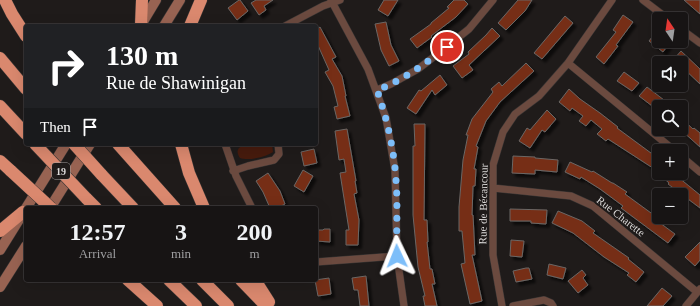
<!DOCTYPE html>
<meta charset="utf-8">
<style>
body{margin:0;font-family:Georgia,serif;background:#242122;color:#f1f3f6;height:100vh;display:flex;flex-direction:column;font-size:15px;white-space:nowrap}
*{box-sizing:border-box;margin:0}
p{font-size:13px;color:#9e9ea0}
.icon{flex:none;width:22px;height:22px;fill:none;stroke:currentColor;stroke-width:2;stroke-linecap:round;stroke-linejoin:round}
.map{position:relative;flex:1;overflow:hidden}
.sheet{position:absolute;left:24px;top:206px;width:294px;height:76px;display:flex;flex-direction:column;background:#171414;border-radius:4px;box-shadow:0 4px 16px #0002,0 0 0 1px #363334}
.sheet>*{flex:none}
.banner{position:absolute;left:24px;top:24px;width:294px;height:122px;border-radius:4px;box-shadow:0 4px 16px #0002,0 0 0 1px #363334;background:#202124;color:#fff;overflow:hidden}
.needle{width:26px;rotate:347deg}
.fabs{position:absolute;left:652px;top:12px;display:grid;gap:8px}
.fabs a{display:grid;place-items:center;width:36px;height:36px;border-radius:4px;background:#171414;box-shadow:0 4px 16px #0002,0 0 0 1px #363334;font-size:20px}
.pin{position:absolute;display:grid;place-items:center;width:34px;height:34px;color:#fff;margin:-17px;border:2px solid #fff;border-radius:50%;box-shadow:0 1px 4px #0007}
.me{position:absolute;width:44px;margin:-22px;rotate:358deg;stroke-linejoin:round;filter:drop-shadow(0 0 3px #0008)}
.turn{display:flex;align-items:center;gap:14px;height:84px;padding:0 16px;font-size:18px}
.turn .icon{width:52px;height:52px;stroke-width:2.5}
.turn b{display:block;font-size:28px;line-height:34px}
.then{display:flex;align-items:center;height:38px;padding:0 16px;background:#0003;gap:8px;font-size:15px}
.eta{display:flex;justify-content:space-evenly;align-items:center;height:68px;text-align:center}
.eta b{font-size:24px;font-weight:800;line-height:28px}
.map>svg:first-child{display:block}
</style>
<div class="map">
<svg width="700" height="306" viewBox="0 0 700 306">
<defs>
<filter id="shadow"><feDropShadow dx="3.5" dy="3.5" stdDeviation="1" flood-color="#0009"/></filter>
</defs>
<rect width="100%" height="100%" fill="#1f1b1a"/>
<path fill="#471b0d" d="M248,144H272L273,152C266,157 248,161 240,158C234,149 240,146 248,144Z"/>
<path fill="#762d15" stroke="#6b6765" filter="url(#shadow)" d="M239,0H240L248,11L237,20L228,8Z
M256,0H273L264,6L266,10L259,15L251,3Z
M384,0H398L388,16L378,10Z
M454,0H464L468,4L456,17L431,36L432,37L417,48L410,39L431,24V23L449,8L447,7Z
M518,0H532L525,11L506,30L498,23Z
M684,0H700V14Z
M623,15L633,22L616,45L618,46L604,64L596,57L616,32L613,30Z
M565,16L573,23L542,59L534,53Z
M386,22L391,45L399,61L389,66L381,50L375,24Z
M320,27L336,57L332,59L342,76L346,96H345L350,116L337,119L334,107L338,106L333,86L325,72L329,70L316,41V30Z
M492,28L500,36L469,65L473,70L462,78L453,66L469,54L468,52L486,35Z
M659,28V41H671L663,52L649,41Z
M681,51L700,69V84L681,66V63H678L674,59Z
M526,63L534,71L500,102L486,121L476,146L478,147L474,169H476L475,186H473L472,215H473L475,255H472L482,301L470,304L461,264L465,263L462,231H459V207L463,160L468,135H466L472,119L493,92L491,89L499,82L502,86Z
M624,72L639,83L632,91L617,81Z
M440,75L447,85L435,95L432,90L416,114L407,108L419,90L421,91Z
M647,87L664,100L656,109L639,96Z
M569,89L580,99L600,113L618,127L617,128L655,156L654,157L659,161V172L608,139L606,141L597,134L602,129L591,120L586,126L579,121L583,116L572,108L570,111L559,102Z
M547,110L556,119L545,132L542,130L530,148L519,141L527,128L530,130Z
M681,118L693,129L694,128L700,133V147L681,130Z
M414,124H425L424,220H427L428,242H427L430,269H432L435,284H432L437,306H425L423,296H425L418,267L413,215V146H415Z
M347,129L356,181H355L357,193L354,194L359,220L358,245H346V230H349L340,173L346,172L344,159L339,160L335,131Z
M314,149L317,163L304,166L301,152Z
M513,156L535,157V158L558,160L557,172L535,170V174L512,173Z
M570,162L592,172L593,171L612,183H613L627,192L625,194L662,221L660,223L675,234L668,243L621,208L623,206L600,189L581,177L580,179L565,172Z
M303,170L313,176L304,192L294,186Z
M268,173L280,191L285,204L277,208H270L263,192L256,181Z
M658,173H673L700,195V208L668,184L669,183Z
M510,209L547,210L546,224L531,223V221H510Z
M558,211L582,221L595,231L593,233L629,258L628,259L644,272L636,282L627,275L629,273L604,257L573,233L552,223Z
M324,229H330V242L316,241L317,230H323Z
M511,240L524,241L522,257L510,256Z
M700,242V260L695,266L685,257Z
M549,264L566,268L563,279L547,275Z
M526,268H529L532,279L516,282L513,271Z
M582,270L586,275L583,278L588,285L578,293L568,281Z
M366,276L369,306H360L358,290H354L352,278Z
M329,278L331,294L318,296L315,280Z
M662,288L672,296L663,306H647Z"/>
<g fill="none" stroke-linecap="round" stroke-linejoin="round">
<g stroke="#3a3635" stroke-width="8">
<path id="street" d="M331,0L368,69L386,118L395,170L397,256L404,306
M643,0L668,19
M285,26L323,6L340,0
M681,29L700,43
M568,63L675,151
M377,90L391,84L418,69L435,56L469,29L493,0
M225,144L236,176L252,208
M681,156L700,172
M233,171L248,166L274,160L279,154L278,144
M493,188L571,196L593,206L697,292
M316,262L397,256
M502,306L493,255V165L503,132L515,114L539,96L568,63L612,0
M513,306L544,300L551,303L553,306
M686,306L700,289"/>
</g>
<g stroke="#3a3635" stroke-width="11">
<path id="secondary" d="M141,25L156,0
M164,26L180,0
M50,208L90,144
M0,250L66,144
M0,287L26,246"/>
</g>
<g stroke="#3a3635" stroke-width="13">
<path id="highway" d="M5,0L12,14L26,36
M141,25L142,0
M190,26L201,0
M0,58L26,89
M0,106L26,134
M118,144L175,208
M181,144L189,173L204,208
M0,161L11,171
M101,174L133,208
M86,198L96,208
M0,231L23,212
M128,280L157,306
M169,280L196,306
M202,280L228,306
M241,280L266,306
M255,280L269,302"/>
</g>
<use href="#street" stroke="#6b4a3f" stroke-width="7"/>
<use href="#secondary" stroke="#986352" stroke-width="10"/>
<use href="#highway" stroke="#da886e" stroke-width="12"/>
<g stroke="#3a3635" stroke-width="13" stroke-linecap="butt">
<path id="highway-bridge" d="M35,144L86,198
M74,144L101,174
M11,171L51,208"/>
</g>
<use href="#highway-bridge" stroke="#da886e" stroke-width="12"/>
</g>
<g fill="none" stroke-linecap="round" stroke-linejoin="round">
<path stroke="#7dbef9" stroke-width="7" stroke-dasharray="0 12.6" d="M397,256C396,231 398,205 396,180C394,149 387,119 377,90C403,80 425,64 447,47"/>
</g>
<g text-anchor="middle" stroke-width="4" stroke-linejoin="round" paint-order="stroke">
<rect fill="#1f1b1a" stroke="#a4a1a0" stroke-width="1" x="52" y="163" width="18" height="16" rx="3"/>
<g font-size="10" font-weight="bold" fill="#dddbda">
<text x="61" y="175">19</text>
</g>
<g font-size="11" fill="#dddbda" stroke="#1f1b1a">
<text transform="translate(483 204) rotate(-89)" y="4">Rue de Bécancour</text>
<text transform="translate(621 216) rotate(38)" y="4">Rue Charette</text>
</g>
</g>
</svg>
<div class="fabs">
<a><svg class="needle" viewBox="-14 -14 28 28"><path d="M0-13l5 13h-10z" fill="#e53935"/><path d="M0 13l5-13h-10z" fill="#9e9ea0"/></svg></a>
<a><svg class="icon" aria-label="sound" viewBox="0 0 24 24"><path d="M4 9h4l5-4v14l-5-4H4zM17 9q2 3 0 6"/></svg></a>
<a><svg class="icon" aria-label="search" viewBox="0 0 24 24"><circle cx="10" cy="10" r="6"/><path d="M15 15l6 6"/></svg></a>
<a>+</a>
<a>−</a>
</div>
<div class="pin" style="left:447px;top:47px;background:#d93025"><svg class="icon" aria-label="arrive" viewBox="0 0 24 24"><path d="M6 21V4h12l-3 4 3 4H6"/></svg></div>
<svg class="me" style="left:397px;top:256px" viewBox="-20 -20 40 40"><path d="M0-17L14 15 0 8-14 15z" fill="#7dbef9" stroke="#fff" stroke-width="4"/></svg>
<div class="banner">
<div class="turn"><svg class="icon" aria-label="right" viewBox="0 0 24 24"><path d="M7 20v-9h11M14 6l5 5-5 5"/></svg><div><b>130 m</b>Rue de Shawinigan</div></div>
<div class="then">Then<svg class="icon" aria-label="arrive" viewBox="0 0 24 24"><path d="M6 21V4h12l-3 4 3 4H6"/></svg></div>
</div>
<section class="sheet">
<div class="eta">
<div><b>12:57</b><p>Arrival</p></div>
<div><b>3</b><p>min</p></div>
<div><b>200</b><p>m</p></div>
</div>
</section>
</div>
